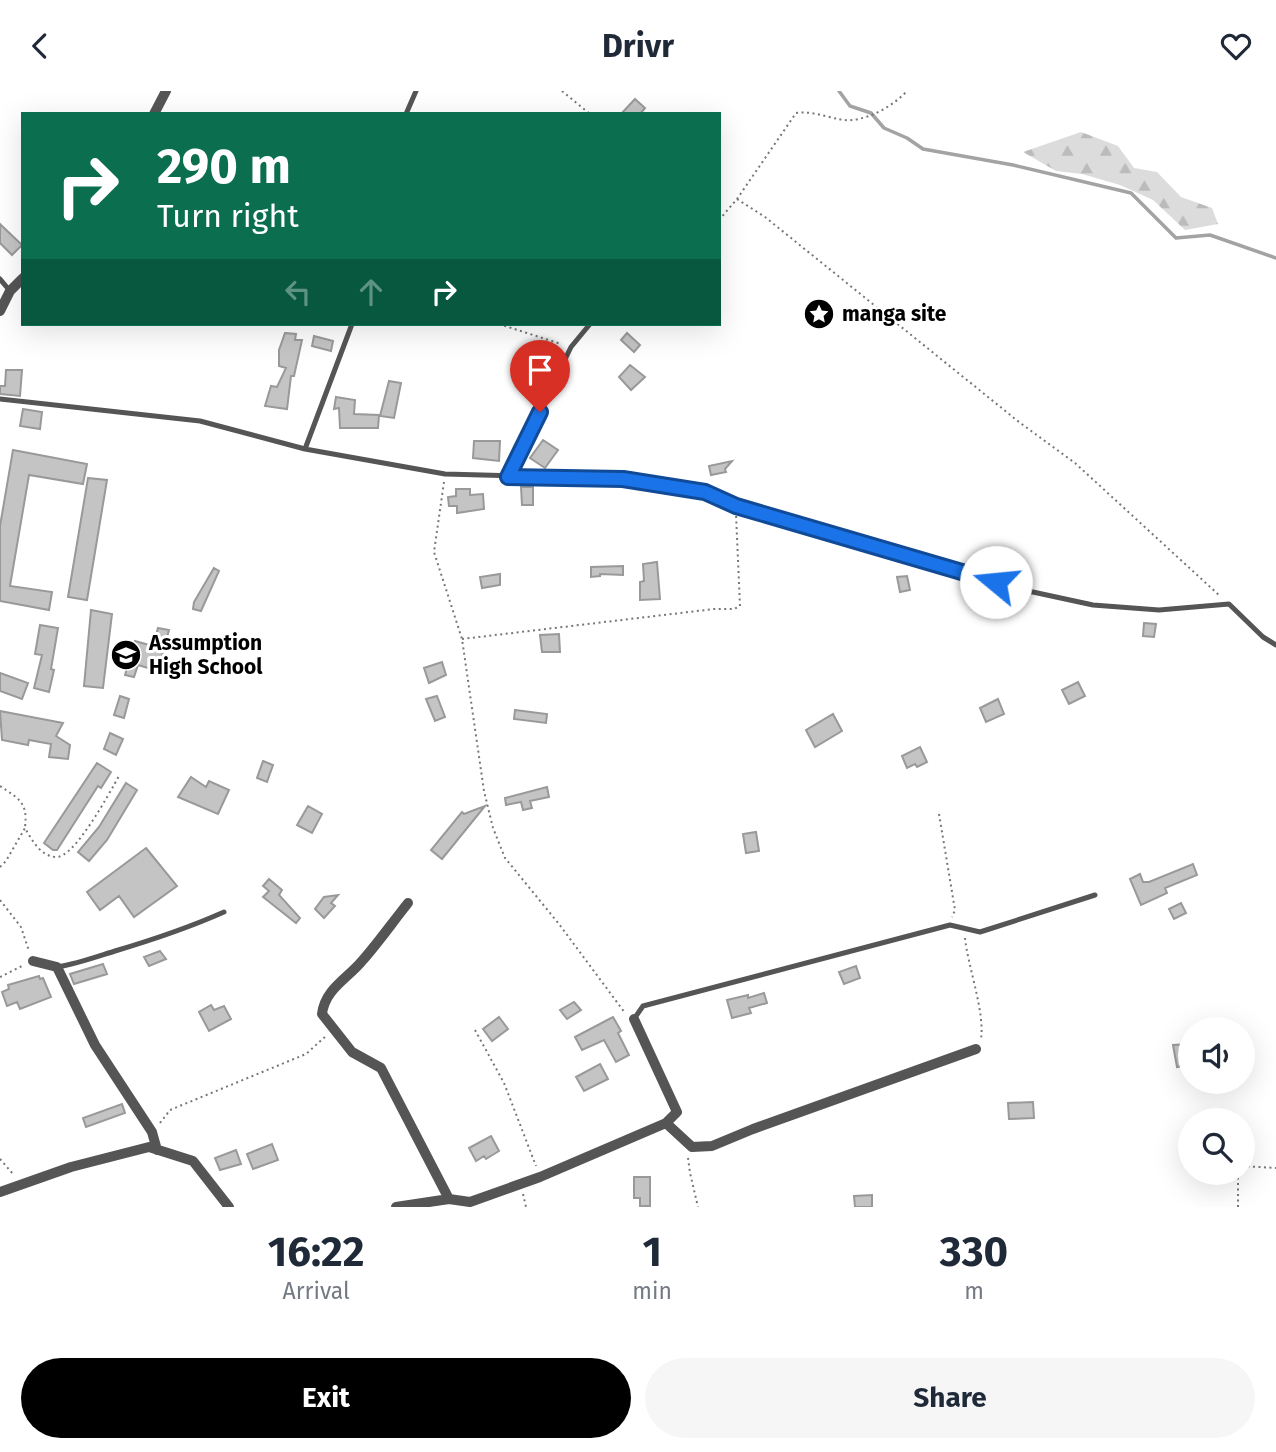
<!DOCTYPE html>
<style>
body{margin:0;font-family:"Fira Sans",sans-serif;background:#f6f6f7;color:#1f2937;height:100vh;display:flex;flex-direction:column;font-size:26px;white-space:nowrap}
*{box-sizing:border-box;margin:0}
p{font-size:23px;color:#747a83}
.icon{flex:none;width:38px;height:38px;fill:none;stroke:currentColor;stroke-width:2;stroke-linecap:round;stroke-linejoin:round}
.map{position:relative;height:1116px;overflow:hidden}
.sheet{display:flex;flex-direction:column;background:#fff;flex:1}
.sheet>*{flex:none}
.hud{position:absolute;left:21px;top:21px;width:700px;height:214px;border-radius:0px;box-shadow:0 7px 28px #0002;background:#0b6e4f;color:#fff;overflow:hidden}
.tools{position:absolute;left:1178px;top:926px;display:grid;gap:14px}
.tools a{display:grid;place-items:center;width:77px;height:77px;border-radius:50%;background:#fff;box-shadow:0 7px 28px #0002;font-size:35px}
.pin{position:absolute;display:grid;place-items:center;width:60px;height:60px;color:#fff;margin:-72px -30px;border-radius:50% 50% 50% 0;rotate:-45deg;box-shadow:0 0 7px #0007}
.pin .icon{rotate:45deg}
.me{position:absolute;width:77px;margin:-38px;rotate:287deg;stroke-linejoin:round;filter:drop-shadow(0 0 5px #0008)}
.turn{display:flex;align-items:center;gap:24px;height:147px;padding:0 21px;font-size:32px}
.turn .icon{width:91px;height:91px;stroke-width:2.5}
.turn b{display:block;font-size:49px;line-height:60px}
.lanes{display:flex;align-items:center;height:66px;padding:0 21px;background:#0003;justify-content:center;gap:35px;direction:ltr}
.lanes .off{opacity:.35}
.eta{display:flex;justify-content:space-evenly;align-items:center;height:119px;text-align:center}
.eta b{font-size:42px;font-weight:700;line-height:49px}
.action{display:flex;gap:14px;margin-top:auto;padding:14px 21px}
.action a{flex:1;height:80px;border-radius:42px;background:#000;color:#fff;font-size:28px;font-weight:700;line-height:80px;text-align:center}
.action a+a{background:#f6f6f7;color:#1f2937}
header{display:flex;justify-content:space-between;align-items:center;height:91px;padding:0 21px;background:#fff;font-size:32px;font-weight:700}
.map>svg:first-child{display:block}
</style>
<header><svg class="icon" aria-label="back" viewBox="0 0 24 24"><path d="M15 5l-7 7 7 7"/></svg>Drivr<svg class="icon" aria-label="heart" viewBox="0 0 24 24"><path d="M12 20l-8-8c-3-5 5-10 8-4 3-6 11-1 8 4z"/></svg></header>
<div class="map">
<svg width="1276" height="1116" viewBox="0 0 1276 1116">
<defs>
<pattern id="forest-firs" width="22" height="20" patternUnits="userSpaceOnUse" patternTransform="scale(1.75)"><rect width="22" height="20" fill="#dcdcdc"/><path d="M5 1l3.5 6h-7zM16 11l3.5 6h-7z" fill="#bbb"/></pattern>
</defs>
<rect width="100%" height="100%" fill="#fff"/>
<path fill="url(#forest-firs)" d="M1081,41L1118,55L1134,77L1157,81L1181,106L1212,117L1218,133L1185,139L1153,109L1120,94L1082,83L1056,80L1023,61Z"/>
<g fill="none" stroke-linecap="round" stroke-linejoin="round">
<path stroke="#a3a3a3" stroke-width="3.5" d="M839,0L850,15L871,22L884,37L907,47L923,58L1013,74L1131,102L1176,147L1210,144L1276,167"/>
</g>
<path fill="#c4c4c4" stroke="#999" stroke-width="2" d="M635,8L645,17L640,23H621Z
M0,133L22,154L12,164L0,152Z
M285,242L296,243L295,249H302L294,285H291L287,318L265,315L271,295L277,296L286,277L279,275V259Z
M627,242L640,254L634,261L621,249Z
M314,245L333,250L331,260L312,255Z
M630,274L645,286L631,299L619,286Z
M6,279H22L20,305L0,303V295H5Z
M389,290L401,292L394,327L380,325Z
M336,306L355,309L354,323L379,324L378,337H340L339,317L334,318Z
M23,318L42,321L40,338L20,335Z
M543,349L558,359L545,377L530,367Z
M474,350H500L499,370L473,367Z
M13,359L87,373L83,393L29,384L10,495L52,501L49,519L0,510V435Z
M732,370L725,378L726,381L711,384L709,375Z
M88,387L107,389L87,509L68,506Z
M521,396H533V414H522Z
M456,398H470V404L483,403L484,418L457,422V415H449L448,406L456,405Z
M657,471L660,508L640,509V491L644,490L643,473Z
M623,475V484L600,483V485L591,486V476Z
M214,477L219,480L201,520L193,518L194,511Z
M500,483V494L482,497L480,486Z
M907,485L910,499L900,501L897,486Z
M91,519L112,523L103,597L84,595Z
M1144,532L1156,533L1154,546L1143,545Z
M40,534L58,537L51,578L54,579L49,601L34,597L42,564L35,563Z
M158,537L169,539L158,580L138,574L134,586L125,584L135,550L153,555Z
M559,543L560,561H542L540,544Z
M442,571L446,584L429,592L424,577Z
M0,582L28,592L22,608L0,600Z
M1078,591L1085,605L1069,613L1062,599Z
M120,605L129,608L124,627L114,624Z
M437,605L445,626L435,630L426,608Z
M998,608L1004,623L986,631L980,617Z
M515,619L547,623L546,632L514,628Z
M0,620L63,632L56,645L70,654L68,668L49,666L51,653L29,649L28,654L2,649Z
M833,623L842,640L815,656L806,639Z
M110,642L123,648L116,664L104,658Z
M920,656L927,671L917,676L915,673L907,677L902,665Z
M263,670L273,674L267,691L257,687Z
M97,672L111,681L101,697L98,695L57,759H53L44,752Z
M191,686L206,696L209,690L229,699L218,723L178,706Z
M126,692L137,699L107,749L89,770L78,761L99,736Z
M547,696L549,706L530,710L532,717L523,719L521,711L506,714L505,707Z
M308,715L322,723L312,742L297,734Z
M485,715L442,768L431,759L462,721L464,723Z
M756,741L759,760L746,762L743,743Z
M146,757L177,795L134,826L119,805L100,819L87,801Z
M1193,773L1197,784L1165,797L1167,802L1141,814L1130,788L1140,783L1143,791H1149Z
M269,788L282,799L279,804L300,827L296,832L263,806L269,800L263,795Z
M338,804L331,812L335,815L324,827L315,818L324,806Z
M1181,812L1186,822L1174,828L1169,818Z
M160,860L166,868L149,875L144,866Z
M103,873L107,883L74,893L70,883Z
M856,875L860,887L844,893L839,881Z
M39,885L40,888L43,887L51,906L20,918L17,911L7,915L2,901L9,898L8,894Z
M764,902L767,912L749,917L751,922L732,927L727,909L748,904V907Z
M574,911L581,919L567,928L560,919Z
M211,914L214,919L224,915L231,928L209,940L199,921Z
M499,926L508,938L492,950L483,938Z
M613,926L621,940L618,942L629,964L616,971L604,949L582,959L575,946Z
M1190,953V974L1177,976L1173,954Z
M600,973L608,988L584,1000L576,986Z
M1033,1011L1034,1027L1009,1028L1008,1012Z
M122,1013L125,1022L86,1036L83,1027Z
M491,1045L499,1060L486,1068L484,1065L476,1070L469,1057Z
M272,1053L278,1069L253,1078L247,1063Z
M236,1059L241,1073L220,1079L215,1067Z
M634,1086H650V1115H640V1107H634Z
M872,1104V1116H855L854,1105Z"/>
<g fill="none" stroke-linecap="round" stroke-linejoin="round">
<path stroke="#777" stroke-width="2" stroke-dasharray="2 3.5" stroke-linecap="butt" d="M562,0L590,23
M737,108L765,126L1019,331L1075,372L1220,505
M719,129L737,108L796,22C816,19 837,31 852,29C872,27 894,14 907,0
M499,233L561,253
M444,391L434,461L462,548L484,700L493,737L505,767L559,833L625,922
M462,548L714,518H734L740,515L736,423
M0,695C19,708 28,711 25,736
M939,723L955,819L952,826
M0,776L6,770L25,737C32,749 40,765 56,766C74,768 110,701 119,685
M0,809L21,836L29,860
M965,847C968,876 985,921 981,948
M0,886L24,874
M475,939L504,992L536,1075
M160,1032L170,1019L306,963L326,945
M688,1067L690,1082L698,1116
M0,1068L13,1083
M1242,1075L1276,1077
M523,1103L526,1116
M1238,1116V1082"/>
<path stroke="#555" stroke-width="5" d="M406,23L416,0
M0,188L10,200
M0,308L200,330L305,358L445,383L623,388L705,401L736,415L1019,498L1093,514L1159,519L1229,513L1263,546L1276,554
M305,358L352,233
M508,386L571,256L590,233
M57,876C77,873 96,866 115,860C152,849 188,837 224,821
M634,928L643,915L950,834L980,841L1095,804"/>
<path stroke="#555" stroke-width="10" d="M154,23L166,0
M0,220L10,200L23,187
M408,812C392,832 378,852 362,870C347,888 325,898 322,923L352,961L381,977L449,1108
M33,870L57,876L95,954L152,1041L157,1059
M666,1032L692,1056L712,1055L753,1038L976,958
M0,1101L71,1076L149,1056L193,1070L229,1116
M396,1116L449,1108L470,1111L540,1086L666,1032L677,1021L634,928"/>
</g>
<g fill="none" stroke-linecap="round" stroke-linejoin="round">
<g stroke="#114b97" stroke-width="18">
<path id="route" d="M540,321L508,386L623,388L705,401L736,415L996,491"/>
</g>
<use href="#route" stroke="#1a73e8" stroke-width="12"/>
</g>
<defs>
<g id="sight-disc" transform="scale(1.575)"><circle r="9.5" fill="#000" stroke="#fff"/><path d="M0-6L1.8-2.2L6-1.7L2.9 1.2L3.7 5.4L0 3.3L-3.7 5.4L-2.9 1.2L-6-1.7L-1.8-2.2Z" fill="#fff"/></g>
<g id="school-disc" transform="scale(1.575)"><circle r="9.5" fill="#000" stroke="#fff"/><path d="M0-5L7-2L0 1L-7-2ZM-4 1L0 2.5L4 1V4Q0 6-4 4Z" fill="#fff"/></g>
</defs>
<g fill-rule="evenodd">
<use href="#sight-disc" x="819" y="223"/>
<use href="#school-disc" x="126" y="564"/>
</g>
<g text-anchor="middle" stroke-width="6" stroke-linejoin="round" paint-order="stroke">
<g font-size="21" font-weight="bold" fill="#000" stroke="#fff" text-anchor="start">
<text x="842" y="230">manga site</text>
<text x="149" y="559">Assumption<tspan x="149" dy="24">High School</tspan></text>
</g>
</g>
</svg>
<div class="tools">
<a><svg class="icon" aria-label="sound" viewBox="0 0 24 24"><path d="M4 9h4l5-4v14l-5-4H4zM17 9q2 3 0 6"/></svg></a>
<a><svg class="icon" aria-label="search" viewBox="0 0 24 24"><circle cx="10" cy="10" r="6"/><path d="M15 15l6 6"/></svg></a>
</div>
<div class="pin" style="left:540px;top:321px;background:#d93025"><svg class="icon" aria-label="arrive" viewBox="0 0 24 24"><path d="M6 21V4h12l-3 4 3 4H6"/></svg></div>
<svg class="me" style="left:996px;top:491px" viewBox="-20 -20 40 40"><circle r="19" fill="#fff"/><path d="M0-13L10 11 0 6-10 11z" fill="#1a73e8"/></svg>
<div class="hud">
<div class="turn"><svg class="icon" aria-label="right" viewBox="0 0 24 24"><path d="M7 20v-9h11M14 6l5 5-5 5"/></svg><div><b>290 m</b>Turn right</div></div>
<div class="lanes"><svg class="icon off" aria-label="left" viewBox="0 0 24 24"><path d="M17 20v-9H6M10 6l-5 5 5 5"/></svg><svg class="icon off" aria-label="ahead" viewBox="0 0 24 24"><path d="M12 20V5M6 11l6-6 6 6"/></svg><svg class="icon" aria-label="right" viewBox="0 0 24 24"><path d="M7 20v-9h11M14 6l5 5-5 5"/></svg></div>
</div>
</div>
<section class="sheet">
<div class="eta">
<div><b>16:22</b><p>Arrival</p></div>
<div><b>1</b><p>min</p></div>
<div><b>330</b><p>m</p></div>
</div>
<div class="action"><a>Exit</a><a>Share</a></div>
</section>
